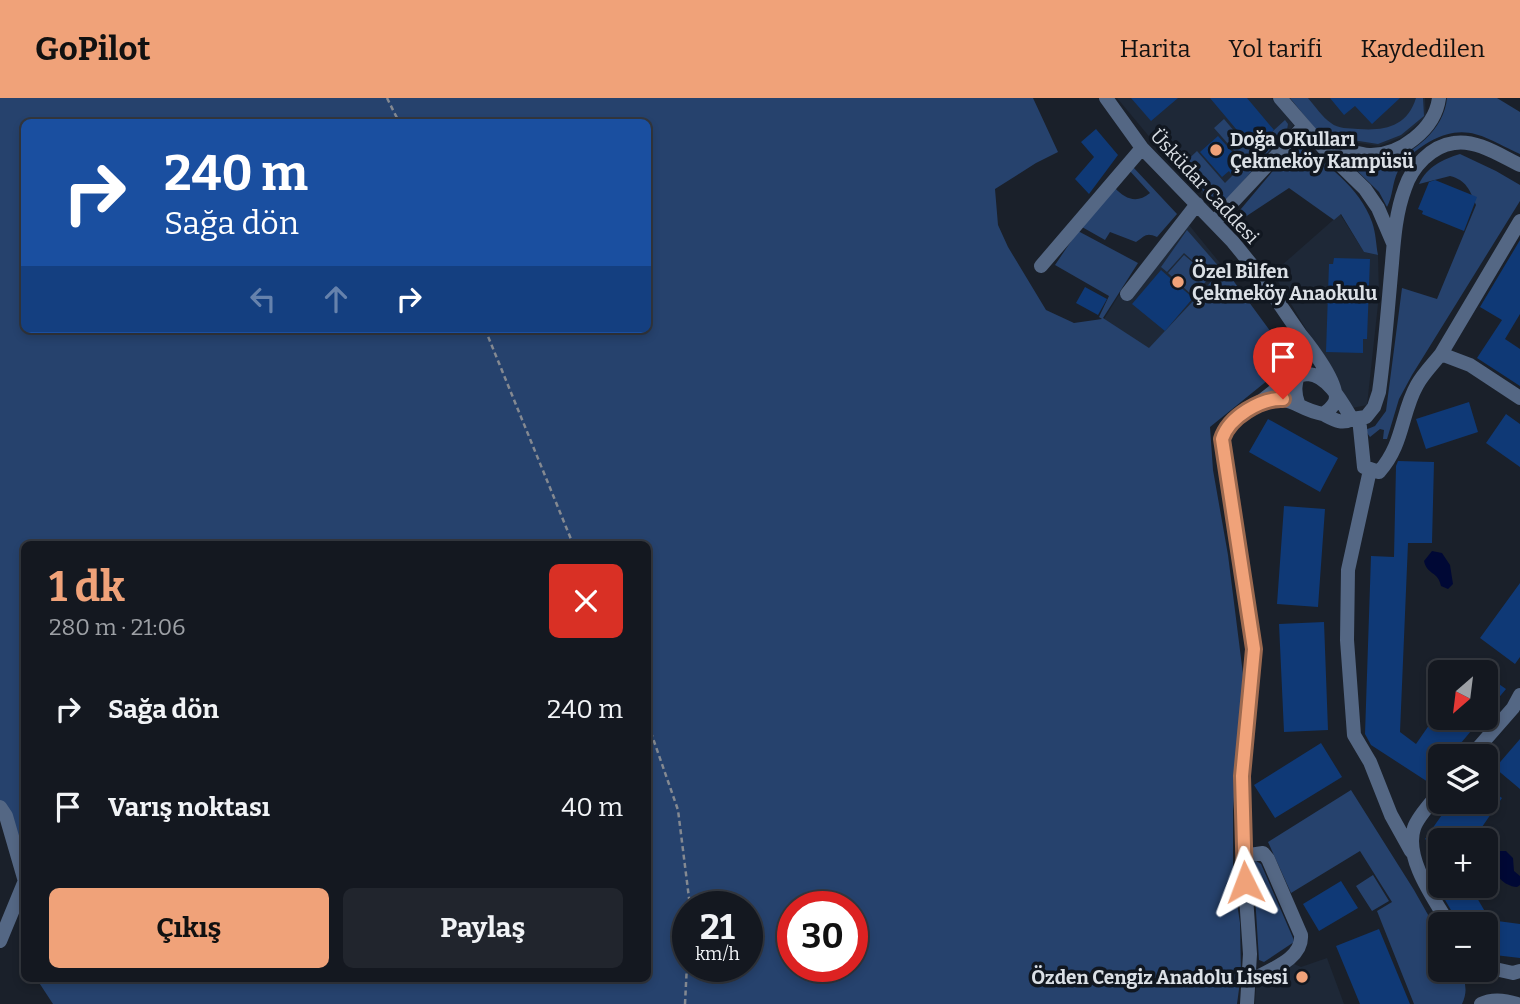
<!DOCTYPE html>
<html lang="tr">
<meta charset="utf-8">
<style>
body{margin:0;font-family:Bitter,serif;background:#21252d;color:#f1f3f6;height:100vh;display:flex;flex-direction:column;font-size:26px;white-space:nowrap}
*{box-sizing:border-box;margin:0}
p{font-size:23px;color:#9da0a5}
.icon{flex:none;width:38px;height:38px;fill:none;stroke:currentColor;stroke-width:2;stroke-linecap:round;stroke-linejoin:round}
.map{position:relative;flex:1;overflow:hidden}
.sheet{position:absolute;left:21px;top:443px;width:630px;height:441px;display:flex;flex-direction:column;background:#141820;border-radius:10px;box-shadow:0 4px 10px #0003,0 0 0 2px #33373e}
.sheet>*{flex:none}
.guide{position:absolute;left:21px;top:21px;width:630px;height:214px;border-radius:10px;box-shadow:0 4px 10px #0003,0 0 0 2px #33373e;background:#1a4fa0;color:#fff;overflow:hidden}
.needle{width:46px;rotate:208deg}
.fabs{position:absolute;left:1428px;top:562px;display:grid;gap:14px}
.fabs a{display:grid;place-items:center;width:70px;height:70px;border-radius:10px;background:#141820;box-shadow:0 4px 10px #0003,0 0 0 2px #33373e;font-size:35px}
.speed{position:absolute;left:672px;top:793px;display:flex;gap:14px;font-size:35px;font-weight:700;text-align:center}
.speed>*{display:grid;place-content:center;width:91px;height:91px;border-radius:50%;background:#141820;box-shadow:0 4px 10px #0003,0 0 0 2px #33373e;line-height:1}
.speed small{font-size:18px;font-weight:400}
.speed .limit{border:10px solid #d22;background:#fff;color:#111}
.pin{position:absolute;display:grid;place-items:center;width:60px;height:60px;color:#fff;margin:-72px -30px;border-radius:50% 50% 50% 0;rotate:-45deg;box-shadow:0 0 7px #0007}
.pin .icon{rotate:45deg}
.me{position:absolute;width:77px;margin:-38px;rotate:357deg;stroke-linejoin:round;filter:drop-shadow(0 0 5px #0008)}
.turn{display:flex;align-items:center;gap:24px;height:147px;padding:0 28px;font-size:32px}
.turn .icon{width:91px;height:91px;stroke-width:2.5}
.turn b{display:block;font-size:49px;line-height:60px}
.lanes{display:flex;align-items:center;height:66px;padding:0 28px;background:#0003;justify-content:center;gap:35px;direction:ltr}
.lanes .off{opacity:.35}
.round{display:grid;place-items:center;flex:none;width:74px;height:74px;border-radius:10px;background:#21252d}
.summary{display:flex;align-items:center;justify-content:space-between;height:119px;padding:0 28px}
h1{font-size:42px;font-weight:700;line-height:52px;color:#f0a279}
.cta{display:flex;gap:14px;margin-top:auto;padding:14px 28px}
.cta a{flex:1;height:80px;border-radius:10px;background:#f0a279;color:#111;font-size:28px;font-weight:700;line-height:80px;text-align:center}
.cta a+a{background:#21252d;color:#f1f3f6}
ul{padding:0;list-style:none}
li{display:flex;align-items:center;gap:21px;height:98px;padding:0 28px}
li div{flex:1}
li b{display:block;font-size:26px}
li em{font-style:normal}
header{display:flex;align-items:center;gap:42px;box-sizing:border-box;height:98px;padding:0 35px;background:#f0a279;color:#111}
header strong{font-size:33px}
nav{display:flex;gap:38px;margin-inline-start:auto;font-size:24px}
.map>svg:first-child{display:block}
</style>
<header>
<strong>GoPilot</strong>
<nav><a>Harita</a><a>Yol tarifi</a><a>Kaydedilen</a></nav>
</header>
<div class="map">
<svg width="1520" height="906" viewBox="0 0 1520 906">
<rect width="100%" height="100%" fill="#1a202a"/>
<path fill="#1e2837" d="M1117,0H1271L1294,27L1219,112L1172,66Z
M1288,0H1425L1426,19L1402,39L1379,48L1327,40L1316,33Z
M1340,116L1364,154L1378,157L1379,197L1367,307L1352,310L1273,175Z
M1189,127L1224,170L1149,251L1104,221L1119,197L1128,203Z
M1327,860L1344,906H1255L1256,889L1292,865L1301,869Z"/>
<path fill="#26426d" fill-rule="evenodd" d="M0,0H1033L1058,54L1036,65L995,91L998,127L1008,149L1046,212L1074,225L1102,221L1099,219L1109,198L1055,167L1078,133L1138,165L1103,220L1149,250L1224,170L1276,241L1287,242V258L1274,277L1210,329L1213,372L1228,457L1243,576L1233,713V779L1240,825L1241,876L1237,906H53L36,880H648V446H24V768L0,710ZM24,24H648V231H24ZM688,808H747V868H688ZM793,808H852V868H793Z
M1290,0H1308C1315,8 1322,19 1331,25C1338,31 1349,30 1358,31C1384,33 1407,29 1416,0H1423L1424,18L1401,37L1378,46L1327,38L1317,33Z
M1447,0H1497L1520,14V56C1485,40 1467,23 1429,44C1417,51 1405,61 1398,73C1392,85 1393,98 1387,109L1379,94L1346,62C1359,66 1372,69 1385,65C1414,55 1444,32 1447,0Z
M1224,21L1251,53L1285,22L1288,26L1287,32L1220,110L1180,69L1197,53L1225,85L1245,65L1214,30Z
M1298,43C1325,66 1360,89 1372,124C1376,135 1376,147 1378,157L1364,154L1341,116L1334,122L1289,90L1233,127L1230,124Z
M1460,56L1496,73L1520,87V103L1412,277L1399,301L1387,341H1383L1384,332L1380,331L1370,339L1365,332L1375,328L1386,313L1402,190L1437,201L1476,107C1470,92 1466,82 1450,78L1419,86C1427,69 1443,61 1460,56Z
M1133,69L1177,116L1157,139C1146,134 1145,138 1136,144L1110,134L1105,142L1082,129L1115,90C1125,101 1137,106 1150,95L1129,72Z
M1187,132L1221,171L1212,180L1184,155L1167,174L1161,169Z
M1184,157L1210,179L1193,198L1168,175Z
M1351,692L1414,792L1440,838V872H1459C1466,884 1468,893 1462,906H1414L1377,813L1392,804L1360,753L1291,795L1268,744Z
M1256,763L1261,766L1293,840L1294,844L1264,864L1259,862L1253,765Z
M1373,777L1389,803L1372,813L1356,788Z"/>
<path fill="#000835" d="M1432,453L1442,455L1450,467L1453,486L1448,491L1441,488C1438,473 1427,477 1424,463Z
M1498,753H1506L1513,760L1514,773L1520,778V787L1517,789C1503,788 1494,776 1491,763Z"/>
<path fill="#0f3976" d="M1131,0H1178L1151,23Z
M1210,0H1247L1274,32L1252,50Z
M1330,0H1400L1372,26L1355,8L1344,17Z
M1096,31L1118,57L1089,96L1075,81L1094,59L1081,44Z
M1218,38L1243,66L1231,76L1229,73L1222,79L1200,54Z
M1435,82L1477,99L1464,133L1422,116L1423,113L1418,111L1429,84Z
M1520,142V216L1505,241L1520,251V288L1477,260L1502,222L1480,209Z
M1334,160L1370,161L1367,241H1363V255L1326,254L1329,166H1333Z
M1161,172L1193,200L1165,233L1132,206Z
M1085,189L1107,201L1098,217L1076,205Z
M1469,304L1478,334L1426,351L1416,321Z
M1506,316L1520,326V369L1486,345Z
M1268,321L1338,360L1320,394L1249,354Z
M1398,363L1434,364L1432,445H1408L1400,634L1416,646L1434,620H1482L1450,658H1440V669L1428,684L1371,647L1365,636L1371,458L1394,459L1396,368Z
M1284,408L1325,411L1318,509L1277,506Z
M1520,485V559L1515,566L1480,540Z
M1324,524L1328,632L1284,634L1279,526Z
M1486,577L1506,591L1486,615Z
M1520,641V691L1495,670Z
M1321,645L1342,679L1275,720L1254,687Z
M1486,689L1502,700L1473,742H1440V752L1425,741L1451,704H1486Z
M1341,783L1358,810L1319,833L1303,806Z
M1437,788H1470L1490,822L1520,826V860L1486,856V826H1459Z
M1379,831L1410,906H1360L1336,848Z"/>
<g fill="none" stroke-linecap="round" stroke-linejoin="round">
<path stroke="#848991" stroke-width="2.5" stroke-dasharray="5 3.5" stroke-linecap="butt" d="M387,0L399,24
M485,231L573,446
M648,626L678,712L690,808
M685,906L688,846"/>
<path stroke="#546784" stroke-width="14" d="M1106,0L1142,50L1233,144L1259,176L1300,236
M1280,0L1327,54L1365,91L1378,110L1393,145
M1317,41C1333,46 1351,56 1369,57C1400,58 1435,31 1439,0
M1520,123L1441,256L1470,267L1520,300
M1214,124L1304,28
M1041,168L1142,50
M1127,196L1197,106
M1298,305C1291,286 1300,278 1302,259C1303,251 1301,244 1300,236C1310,248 1341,288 1335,304C1332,310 1328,313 1323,316C1295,311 1293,295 1260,304L1291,280C1297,279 1302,276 1308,276C1328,277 1343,306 1352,321C1341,327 1333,321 1323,316
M1359,320L1364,369L1379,374C1404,346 1401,315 1417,287C1423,276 1433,266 1441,256
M1352,321L1366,319L1374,309L1379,294C1385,251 1388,208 1392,165C1394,140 1396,114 1405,90C1412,69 1431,48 1454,45C1476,41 1501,58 1520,67
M1370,372L1348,472L1347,542L1354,637L1370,664L1391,717L1411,753
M1471,658L1513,610L1520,597
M1440,694C1432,704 1418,718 1414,730C1404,760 1434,801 1449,826
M0,709L6,718L24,780
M1243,758L1263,755L1268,761L1301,837C1303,862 1268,872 1250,883
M0,843L24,785
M1486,869L1513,875L1520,873
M1247,906L1250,856L1243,755L1242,678L1254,550L1221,341C1228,324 1246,315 1260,304
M1481,906C1493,900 1505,902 1517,906"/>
</g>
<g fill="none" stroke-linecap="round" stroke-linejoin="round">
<g stroke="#9c694f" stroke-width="18">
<path id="route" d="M1245,784L1242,678L1254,551L1222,341C1229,319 1261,300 1283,301"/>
</g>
<use href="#route" stroke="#f0a279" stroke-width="12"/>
</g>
<g fill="#f0a279" stroke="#111720" stroke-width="2.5">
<circle cx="1216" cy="52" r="7"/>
<circle cx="1178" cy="184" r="7"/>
<circle cx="1302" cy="879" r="7"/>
</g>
<g text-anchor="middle" stroke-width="7" stroke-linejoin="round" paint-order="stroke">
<g font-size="19" font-weight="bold" fill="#dbe0e6" stroke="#111720" text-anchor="start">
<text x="1230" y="48">Doğa OKulları<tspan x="1230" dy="22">Çekmeköy Kampüsü</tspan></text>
<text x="1192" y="180">Özel Bilfen<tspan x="1192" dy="22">Çekmeköy Anaokulu</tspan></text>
<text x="1288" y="886" text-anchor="end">Özden Cengiz Anadolu Lisesi</text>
</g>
<g font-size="19" fill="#dbe0e6" stroke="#111720">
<text transform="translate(1205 88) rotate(47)" y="7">Üsküdar Caddesi</text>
</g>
</g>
</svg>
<div class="fabs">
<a><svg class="needle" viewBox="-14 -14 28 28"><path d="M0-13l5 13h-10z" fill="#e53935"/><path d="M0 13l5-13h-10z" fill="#9da0a5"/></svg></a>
<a><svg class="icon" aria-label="layers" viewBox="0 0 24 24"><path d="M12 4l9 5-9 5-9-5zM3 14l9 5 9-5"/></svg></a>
<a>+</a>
<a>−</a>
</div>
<div class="speed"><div>21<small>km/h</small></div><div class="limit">30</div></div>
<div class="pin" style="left:1283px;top:301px;background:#d93025"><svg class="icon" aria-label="arrive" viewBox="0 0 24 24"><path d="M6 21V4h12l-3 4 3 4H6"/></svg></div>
<svg class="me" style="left:1245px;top:784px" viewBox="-20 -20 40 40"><path d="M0-17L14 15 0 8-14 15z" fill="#f0a279" stroke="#fff" stroke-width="4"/></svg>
<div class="guide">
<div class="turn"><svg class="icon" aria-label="right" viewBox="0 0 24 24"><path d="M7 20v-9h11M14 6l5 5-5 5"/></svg><div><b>240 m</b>Sağa dön</div></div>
<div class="lanes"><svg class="icon off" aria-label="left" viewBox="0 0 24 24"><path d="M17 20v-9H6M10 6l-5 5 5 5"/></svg><svg class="icon off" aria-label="ahead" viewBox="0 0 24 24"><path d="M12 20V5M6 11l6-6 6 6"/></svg><svg class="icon" aria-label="right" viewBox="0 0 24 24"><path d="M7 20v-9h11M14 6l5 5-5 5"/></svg></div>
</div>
<section class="sheet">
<div class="summary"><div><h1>1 dk</h1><p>280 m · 21:06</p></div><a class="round" style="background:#d93025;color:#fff"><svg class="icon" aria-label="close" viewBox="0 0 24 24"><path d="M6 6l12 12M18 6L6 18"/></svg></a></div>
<ul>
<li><svg class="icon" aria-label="right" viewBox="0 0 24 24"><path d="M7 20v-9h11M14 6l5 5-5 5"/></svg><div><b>Sağa dön</b></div><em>240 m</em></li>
<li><svg class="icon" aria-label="arrive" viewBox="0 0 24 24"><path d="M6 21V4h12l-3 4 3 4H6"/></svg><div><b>Varış noktası</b></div><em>40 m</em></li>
</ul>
<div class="cta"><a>Çıkış</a><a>Paylaş</a></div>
</section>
</div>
